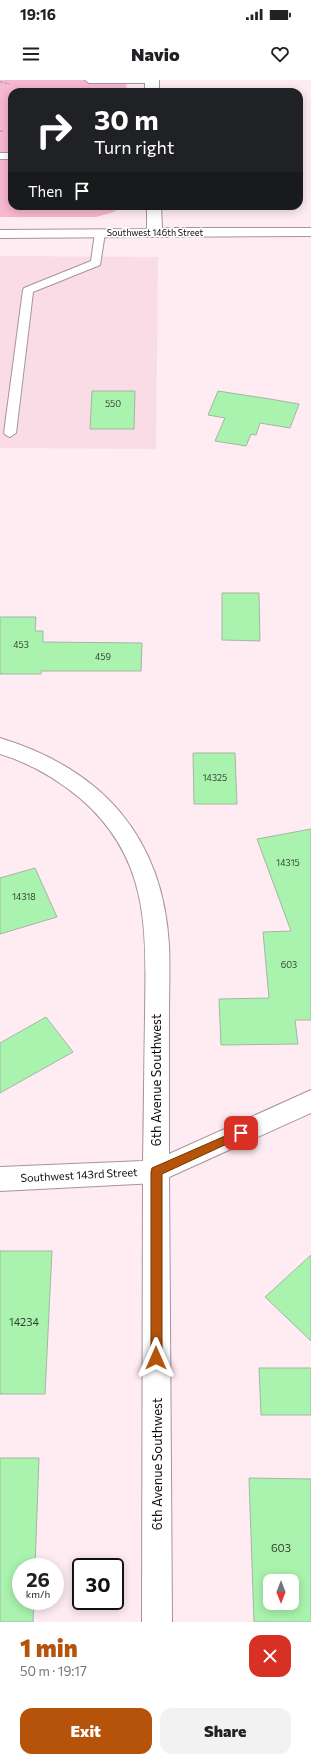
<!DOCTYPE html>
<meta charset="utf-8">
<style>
body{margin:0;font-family:Commissioner,sans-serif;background:#f2f2f2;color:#202124;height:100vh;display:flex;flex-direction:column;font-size:15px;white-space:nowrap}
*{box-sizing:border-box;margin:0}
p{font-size:13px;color:#757577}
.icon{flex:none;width:22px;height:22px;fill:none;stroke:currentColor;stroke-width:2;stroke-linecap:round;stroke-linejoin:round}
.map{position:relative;height:1542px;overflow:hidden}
.sheet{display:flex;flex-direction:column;background:#fff;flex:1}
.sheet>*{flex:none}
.banner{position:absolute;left:8px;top:8px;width:295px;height:122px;border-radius:12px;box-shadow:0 2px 10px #0003;background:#202124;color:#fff;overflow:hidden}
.needle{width:26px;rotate:180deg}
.controls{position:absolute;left:263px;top:1494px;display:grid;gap:8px}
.controls a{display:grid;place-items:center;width:36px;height:36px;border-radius:8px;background:#fff;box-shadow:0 2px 10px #0003;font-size:20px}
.speed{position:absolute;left:12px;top:1478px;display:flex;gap:8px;font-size:20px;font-weight:700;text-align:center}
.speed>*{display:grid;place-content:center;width:52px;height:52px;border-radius:50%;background:#fff;box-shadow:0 2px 10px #0003;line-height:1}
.speed small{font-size:10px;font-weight:400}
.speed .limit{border:2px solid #111;border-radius:6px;background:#fff;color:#111}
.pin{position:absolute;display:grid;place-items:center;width:34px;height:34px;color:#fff;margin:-17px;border-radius:8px;box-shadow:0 2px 6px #0006}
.me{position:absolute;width:44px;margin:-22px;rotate:0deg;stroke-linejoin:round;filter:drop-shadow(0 0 3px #0008)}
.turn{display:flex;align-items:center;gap:14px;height:84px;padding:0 20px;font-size:18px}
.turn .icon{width:52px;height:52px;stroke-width:2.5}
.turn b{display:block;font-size:28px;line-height:34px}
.then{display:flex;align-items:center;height:38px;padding:0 20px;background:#0003;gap:8px;font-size:15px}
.round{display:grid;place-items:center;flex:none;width:42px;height:42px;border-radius:12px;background:#f2f2f2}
.headline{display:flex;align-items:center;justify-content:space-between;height:68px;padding:0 20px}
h1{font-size:24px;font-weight:800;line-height:30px;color:#b45309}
.primary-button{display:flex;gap:8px;margin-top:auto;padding:8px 20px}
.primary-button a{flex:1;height:46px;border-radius:12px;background:#b45309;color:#fff;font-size:16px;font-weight:800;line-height:46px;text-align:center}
.primary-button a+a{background:#f2f2f2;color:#202124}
.status{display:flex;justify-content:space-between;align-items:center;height:28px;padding:0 20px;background:#fff;direction:ltr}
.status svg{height:11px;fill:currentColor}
header{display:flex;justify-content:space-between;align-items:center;height:52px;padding:0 20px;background:#fff;font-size:18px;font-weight:800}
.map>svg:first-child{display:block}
</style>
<div class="status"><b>19:16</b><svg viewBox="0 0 49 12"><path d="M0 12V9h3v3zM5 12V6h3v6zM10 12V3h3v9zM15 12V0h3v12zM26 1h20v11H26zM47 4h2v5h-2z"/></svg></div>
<header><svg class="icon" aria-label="menu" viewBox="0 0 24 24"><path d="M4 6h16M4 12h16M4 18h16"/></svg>Navio<svg class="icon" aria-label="heart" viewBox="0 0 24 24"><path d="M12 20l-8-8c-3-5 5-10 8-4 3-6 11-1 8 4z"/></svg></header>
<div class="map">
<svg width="311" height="1542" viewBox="0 0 311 1542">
<rect width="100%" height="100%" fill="#feecf2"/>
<path fill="#fadce6" d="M0,176L158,177L156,369L0,368Z"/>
<path fill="#f8b8d0" d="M0,0H127L126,12H12V126H120L114,132L96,137H0Z"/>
<path fill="#a9f3ae" stroke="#a6b5a6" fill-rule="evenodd" d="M92,311H135L134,349H90Z
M218,311L270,319L299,324L290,348L260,343L256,355L251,354L246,366L215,361L225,338L208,335Z
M222,513H259L260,561L222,560Z
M0,537H36L35,551H43V562L142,563L141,591H41V594H0Z
M193,673H235L237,724H194Z
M311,749V940H295L298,964L221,965L219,919L269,918L263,852L291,851L257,759Z
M35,788L57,837L0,854V798Z
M46,937L73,972L0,1013V963Z
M0,1171H52L45,1314H0Z
M311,1175V1261L265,1217Z
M259,1288H311V1335H261Z
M0,1378H39L35,1487H21V1521H34L33,1542H0Z
M249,1398L311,1399V1542H254ZM270,1501H292V1523H270Z"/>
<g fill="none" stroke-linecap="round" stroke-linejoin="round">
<g stroke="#a8939b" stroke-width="2">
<path id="lane" d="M85,0H156L152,3H89Z
M0,73H12V79H0Z
M100,150L105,153L100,185L33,212L16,353L10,357L6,355L4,353L23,210L24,208L91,181L95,153Z"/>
</g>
<g stroke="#a8939b" stroke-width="2">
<path id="street" d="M156,1081L165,1084L169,1092L172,1542H142L143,1092L147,1084Z"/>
</g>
<g stroke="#a8939b" stroke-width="2">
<path id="secondary" d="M145,0H159V12H145Z
M147,126H161L162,148H311V156L0,158V150L147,149Z
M0,658C102,689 163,757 169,865C170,888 169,912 169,935C169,981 169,1028 169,1074L311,1010V1033L156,1103L0,1111V1087L143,1081C144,1033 144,984 145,936C146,852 151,780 81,719C57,699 30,683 0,674Z"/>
</g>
<path stroke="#b4a6ab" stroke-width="1.5" stroke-dasharray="3 1.5" stroke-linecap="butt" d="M0,2L10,4
M0,51H3"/>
<use href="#lane" fill="#fff" fill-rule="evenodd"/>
<use href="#street" fill="#fff" fill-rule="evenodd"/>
<use href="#secondary" fill="#fff" fill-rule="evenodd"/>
</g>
<path fill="#b45309" stroke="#753606" d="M241,1049L244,1050L246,1053L244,1056L162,1094V1278L161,1282L156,1284L152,1282L151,1278V1092L152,1088Z"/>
<g text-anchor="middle" stroke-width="3.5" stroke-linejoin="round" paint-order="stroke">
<g font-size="9" fill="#110a0c" stroke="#fff">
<text x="155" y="156">Southwest 146th Street</text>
</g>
<g font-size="9" fill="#374434">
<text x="113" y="327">550</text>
<text x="21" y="568">453</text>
<text x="103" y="580">459</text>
<text x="215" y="701">14325</text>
<text x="288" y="786">14315</text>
<text x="24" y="820">14318</text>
<text x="289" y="888">603</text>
</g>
<g font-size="11" fill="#110a0c" stroke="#fff">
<text transform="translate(79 1095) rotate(-3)" y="4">Southwest 143rd Street</text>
</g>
<g font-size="11" fill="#374434">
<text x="24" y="1246">14234</text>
<text x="281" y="1472">603</text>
</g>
<g font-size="13" fill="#110a0c" stroke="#fff">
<text transform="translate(156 1000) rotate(-90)" y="5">6th Avenue Southwest</text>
<text transform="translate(157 1384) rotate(-90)" y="5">6th Avenue Southwest</text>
</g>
</g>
</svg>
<div class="controls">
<a><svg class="needle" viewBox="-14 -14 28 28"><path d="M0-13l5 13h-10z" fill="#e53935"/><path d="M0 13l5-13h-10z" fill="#757577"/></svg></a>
</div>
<div class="speed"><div>26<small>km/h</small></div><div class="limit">30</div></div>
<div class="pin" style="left:241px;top:1053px;background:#d93025"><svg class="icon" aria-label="arrive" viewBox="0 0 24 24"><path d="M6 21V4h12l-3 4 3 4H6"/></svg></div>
<svg class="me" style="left:156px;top:1278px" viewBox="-20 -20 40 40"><path d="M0-17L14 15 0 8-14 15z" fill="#b45309" stroke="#fff" stroke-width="4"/></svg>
<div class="banner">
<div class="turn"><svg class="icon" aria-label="right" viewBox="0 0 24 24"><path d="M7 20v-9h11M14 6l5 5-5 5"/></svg><div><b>30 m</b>Turn right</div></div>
<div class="then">Then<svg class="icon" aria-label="arrive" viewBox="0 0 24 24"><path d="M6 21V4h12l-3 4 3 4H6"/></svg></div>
</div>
</div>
<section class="sheet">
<div class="headline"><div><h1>1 min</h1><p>50 m · 19:17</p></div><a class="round" style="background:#d93025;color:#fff"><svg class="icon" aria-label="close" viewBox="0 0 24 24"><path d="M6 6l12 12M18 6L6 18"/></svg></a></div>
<div class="primary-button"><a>Exit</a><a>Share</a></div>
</section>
